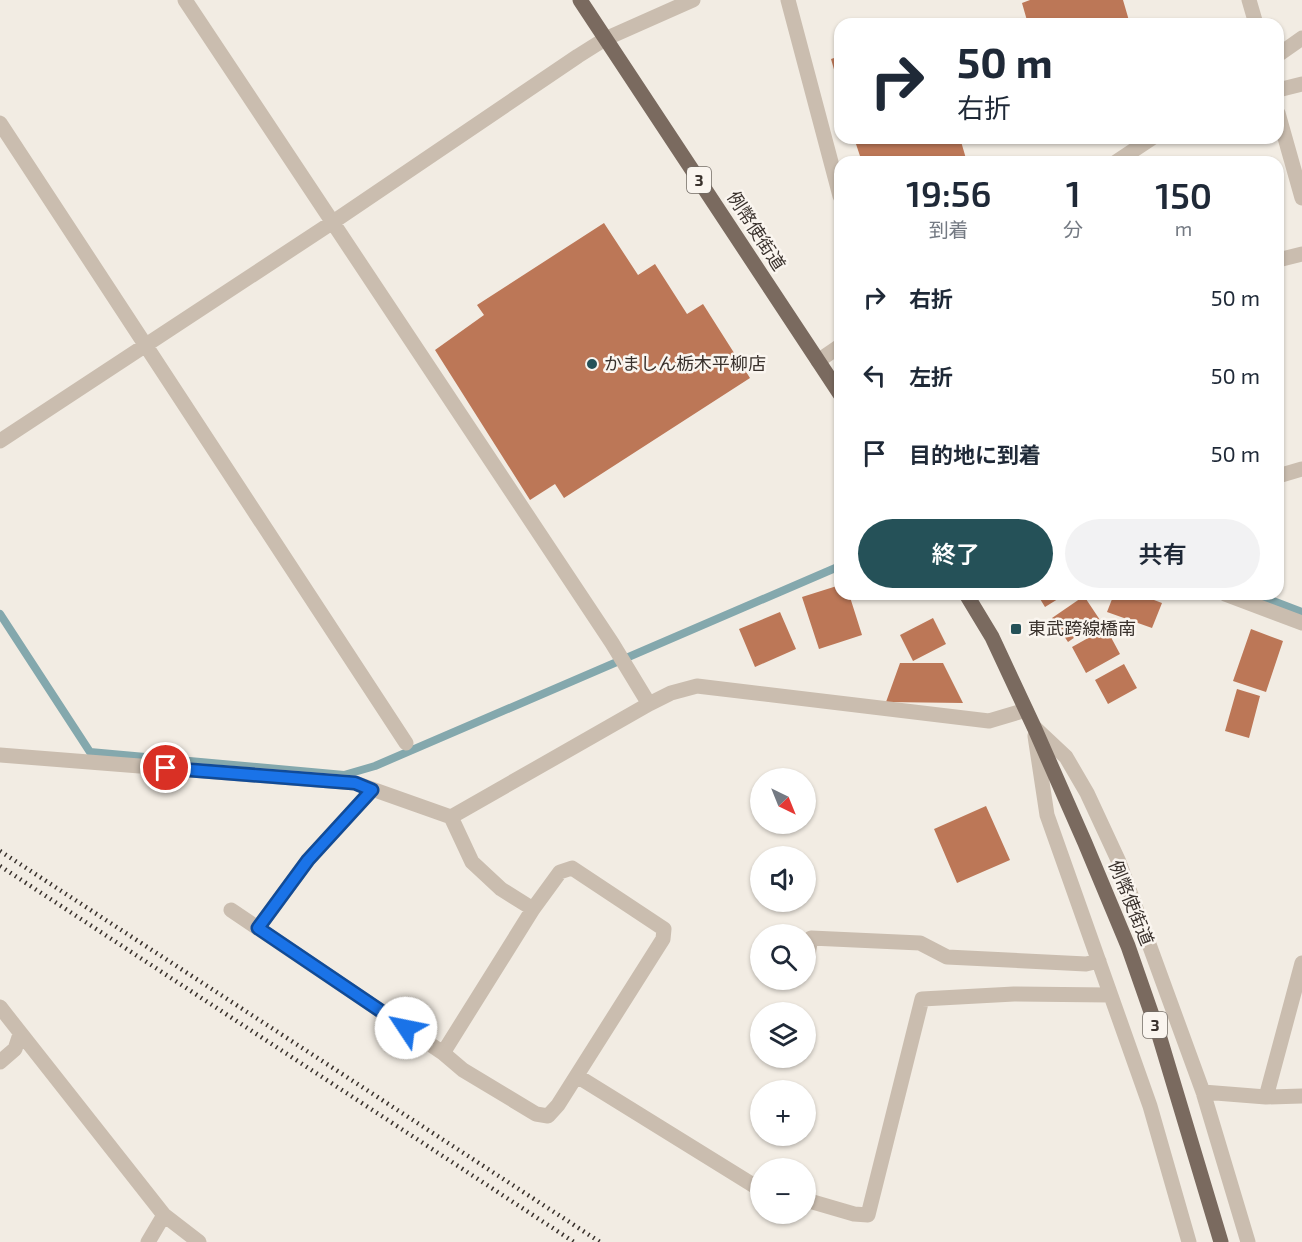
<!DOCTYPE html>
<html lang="ja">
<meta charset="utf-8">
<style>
body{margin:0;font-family:"Exo 2","Noto Sans JP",sans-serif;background:#f2f2f3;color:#1f2937;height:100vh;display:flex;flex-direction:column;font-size:22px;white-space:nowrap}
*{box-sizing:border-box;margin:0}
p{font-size:20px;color:#747a83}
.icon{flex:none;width:33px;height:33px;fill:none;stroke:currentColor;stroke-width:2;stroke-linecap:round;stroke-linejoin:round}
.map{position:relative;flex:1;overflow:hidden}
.sheet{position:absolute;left:834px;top:156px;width:450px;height:444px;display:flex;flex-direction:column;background:#fff;border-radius:18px;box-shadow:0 2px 4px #0004}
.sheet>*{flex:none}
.banner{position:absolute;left:834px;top:18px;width:450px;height:126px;border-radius:18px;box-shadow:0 2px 4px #0004;background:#fff;color:#1f2937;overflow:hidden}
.needle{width:39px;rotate:137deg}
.buttons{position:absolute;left:750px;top:768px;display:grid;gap:12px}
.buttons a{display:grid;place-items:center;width:66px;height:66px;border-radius:50%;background:#fff;box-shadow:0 2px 4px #0004;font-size:30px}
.pin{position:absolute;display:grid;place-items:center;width:51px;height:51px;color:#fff;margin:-26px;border:3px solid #fff;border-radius:50%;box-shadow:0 2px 6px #0007}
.me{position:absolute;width:66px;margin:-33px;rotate:304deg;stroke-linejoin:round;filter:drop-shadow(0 0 4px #0008)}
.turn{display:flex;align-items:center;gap:21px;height:126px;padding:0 24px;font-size:27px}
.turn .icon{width:78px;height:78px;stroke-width:2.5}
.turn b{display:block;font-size:42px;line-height:51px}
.eta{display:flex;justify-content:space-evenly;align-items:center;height:102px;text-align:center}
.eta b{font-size:36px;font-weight:600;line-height:42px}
.button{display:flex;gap:12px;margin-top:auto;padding:12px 24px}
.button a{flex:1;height:69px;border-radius:36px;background:#255158;color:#fff;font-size:24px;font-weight:600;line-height:69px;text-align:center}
.button a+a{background:#f2f2f3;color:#1f2937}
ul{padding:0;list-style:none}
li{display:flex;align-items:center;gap:18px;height:78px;padding:0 24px}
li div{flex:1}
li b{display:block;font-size:22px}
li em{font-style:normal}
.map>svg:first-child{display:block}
</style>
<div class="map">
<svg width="1302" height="1242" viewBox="0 0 1302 1242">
<rect width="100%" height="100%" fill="#f2ece3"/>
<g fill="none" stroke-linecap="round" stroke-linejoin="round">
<path stroke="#84a8ad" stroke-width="8" d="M1255,594L1302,612
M0,614L90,752L344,775L375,766L840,566"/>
</g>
<path fill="#bc7757" d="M1030,0H1123L1130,24H1028L1022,3Z
M840,56V87H839L831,59Z
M854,138H960L967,162H862Z
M604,223L638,275L655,264L687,314L703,304L750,378L564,498L555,484L530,500L435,350L484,315L477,305Z
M840,585V594H849L862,635L819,649L802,597Z
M1037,594H1066L1045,607Z
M1114,594H1138L1162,603L1152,628L1107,612Z
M1084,596L1100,620L1068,642L1052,618Z
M780,612L796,649L755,667L739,629Z
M933,618L946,644L913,661L900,635Z
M1106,628L1120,654L1086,673L1072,647Z
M1251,629L1283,641L1266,692L1233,681Z
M900,663H943L963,703L886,702Z
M1124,664L1137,688L1108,704L1095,680Z
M1237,689L1260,696L1249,738L1225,731Z
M986,806L1010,860L957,883L934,829Z"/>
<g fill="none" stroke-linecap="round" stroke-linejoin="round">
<path stroke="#cabdaf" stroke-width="15" d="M185,0L612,643L649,704L671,693L697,686L989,721L1026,710
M788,0L840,196
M1249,0L1256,24
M1278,55L1302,38
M1278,90L1302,84
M1278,113L1302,198
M0,123L406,743
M1116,162L1152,138
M1278,260L1302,254
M818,361L840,346
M0,441L333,222L578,56L605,39L693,0
M1278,476L1302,469
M1225,594L1302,623
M1034,727L1066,757L1087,793L1119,862L1203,1092L1248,1242
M1035,736L1047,815L1150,1106L1189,1242
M0,755L355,783L451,817L472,862L501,889L533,909
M451,817L649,704
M572,868L664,929L663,939L558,1105L548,1116L536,1114L463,1070L443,1053L533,909L560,872Z
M231,910L443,1053
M258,928L308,860L372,790
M808,954L811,938L920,943L947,957L1086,964L1099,961
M0,1007L164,1215L148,1242
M0,1062L15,1049L20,1034
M577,1076L753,1185L760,1187
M1203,1092L1266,1097L1302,1096
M1266,1097L1302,963
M806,1200L854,1214L868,1215L922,999L1014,994L1110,995
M164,1215L199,1242"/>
<path stroke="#7a6a5f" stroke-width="15" d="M580,0L840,394
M966,594L992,637L1034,727L1085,843L1128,946L1159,1035L1221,1242"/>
<path stroke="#39312c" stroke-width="4.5" stroke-dasharray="1.5 4.5" stroke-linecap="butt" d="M0,851L600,1242
M0,866L574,1242"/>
</g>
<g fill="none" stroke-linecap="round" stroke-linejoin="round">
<g stroke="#114b97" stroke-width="15">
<path id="route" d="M166,768L355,783L372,790L308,860L258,928L406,1028"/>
</g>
<use href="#route" stroke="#1a73e8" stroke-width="10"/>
</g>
<g fill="#255158" stroke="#faf5ef" stroke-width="2">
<circle cx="592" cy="364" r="6"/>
<rect x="1010" y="623" width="12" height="12" rx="3"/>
</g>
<g text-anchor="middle" stroke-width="5" stroke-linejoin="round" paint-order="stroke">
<g fill="#faf5ef" stroke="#736c66" stroke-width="1.5">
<rect x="687" y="167" width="24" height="26" rx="4.5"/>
<rect x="1143" y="1012" width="24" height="26" rx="4.5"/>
</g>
<g font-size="16" font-weight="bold" fill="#39312c">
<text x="699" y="186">3</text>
<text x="1155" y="1031">3</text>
</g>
<g font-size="18" fill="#39312c" stroke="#faf5ef">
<text transform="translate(756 231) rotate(57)" y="6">例幣使街道</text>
<text transform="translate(1131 903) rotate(68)" y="6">例幣使街道</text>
</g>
<g font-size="18" fill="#39312c" stroke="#faf5ef" text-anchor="start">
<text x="604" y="370">かましん栃木平柳店</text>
<text x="1028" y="635">東武跨線橋南</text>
</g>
</g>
</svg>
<div class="buttons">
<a><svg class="needle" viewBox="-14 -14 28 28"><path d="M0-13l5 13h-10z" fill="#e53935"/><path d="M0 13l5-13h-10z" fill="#747a83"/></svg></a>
<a><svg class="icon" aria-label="sound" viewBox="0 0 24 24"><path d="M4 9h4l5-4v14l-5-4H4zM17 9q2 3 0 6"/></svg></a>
<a><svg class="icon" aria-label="search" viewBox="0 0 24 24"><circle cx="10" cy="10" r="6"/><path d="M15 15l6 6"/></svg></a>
<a><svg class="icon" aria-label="layers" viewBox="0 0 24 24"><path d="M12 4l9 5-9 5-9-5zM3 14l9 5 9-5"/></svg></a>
<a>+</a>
<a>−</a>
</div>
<div class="pin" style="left:166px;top:768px;background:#d93025"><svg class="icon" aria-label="arrive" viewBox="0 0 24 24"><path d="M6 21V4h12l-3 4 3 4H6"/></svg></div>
<svg class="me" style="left:406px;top:1028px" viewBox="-20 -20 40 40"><circle r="19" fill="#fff"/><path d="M0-13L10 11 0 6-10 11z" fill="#1a73e8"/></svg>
<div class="banner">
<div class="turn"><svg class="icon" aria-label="right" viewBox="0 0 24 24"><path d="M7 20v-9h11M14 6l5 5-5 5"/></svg><div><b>50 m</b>右折</div></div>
</div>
<section class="sheet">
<div class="eta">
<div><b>19:56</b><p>到着</p></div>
<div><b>1</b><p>分</p></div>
<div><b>150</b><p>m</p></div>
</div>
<ul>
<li><svg class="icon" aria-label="right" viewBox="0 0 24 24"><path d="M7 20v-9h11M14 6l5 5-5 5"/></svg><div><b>右折</b></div><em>50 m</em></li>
<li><svg class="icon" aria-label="left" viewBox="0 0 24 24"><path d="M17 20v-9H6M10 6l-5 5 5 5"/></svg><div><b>左折</b></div><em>50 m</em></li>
<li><svg class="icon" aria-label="arrive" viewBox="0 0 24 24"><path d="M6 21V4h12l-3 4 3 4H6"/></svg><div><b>目的地に到着</b></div><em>50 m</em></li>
</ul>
<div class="button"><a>終了</a><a>共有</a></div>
</section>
</div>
